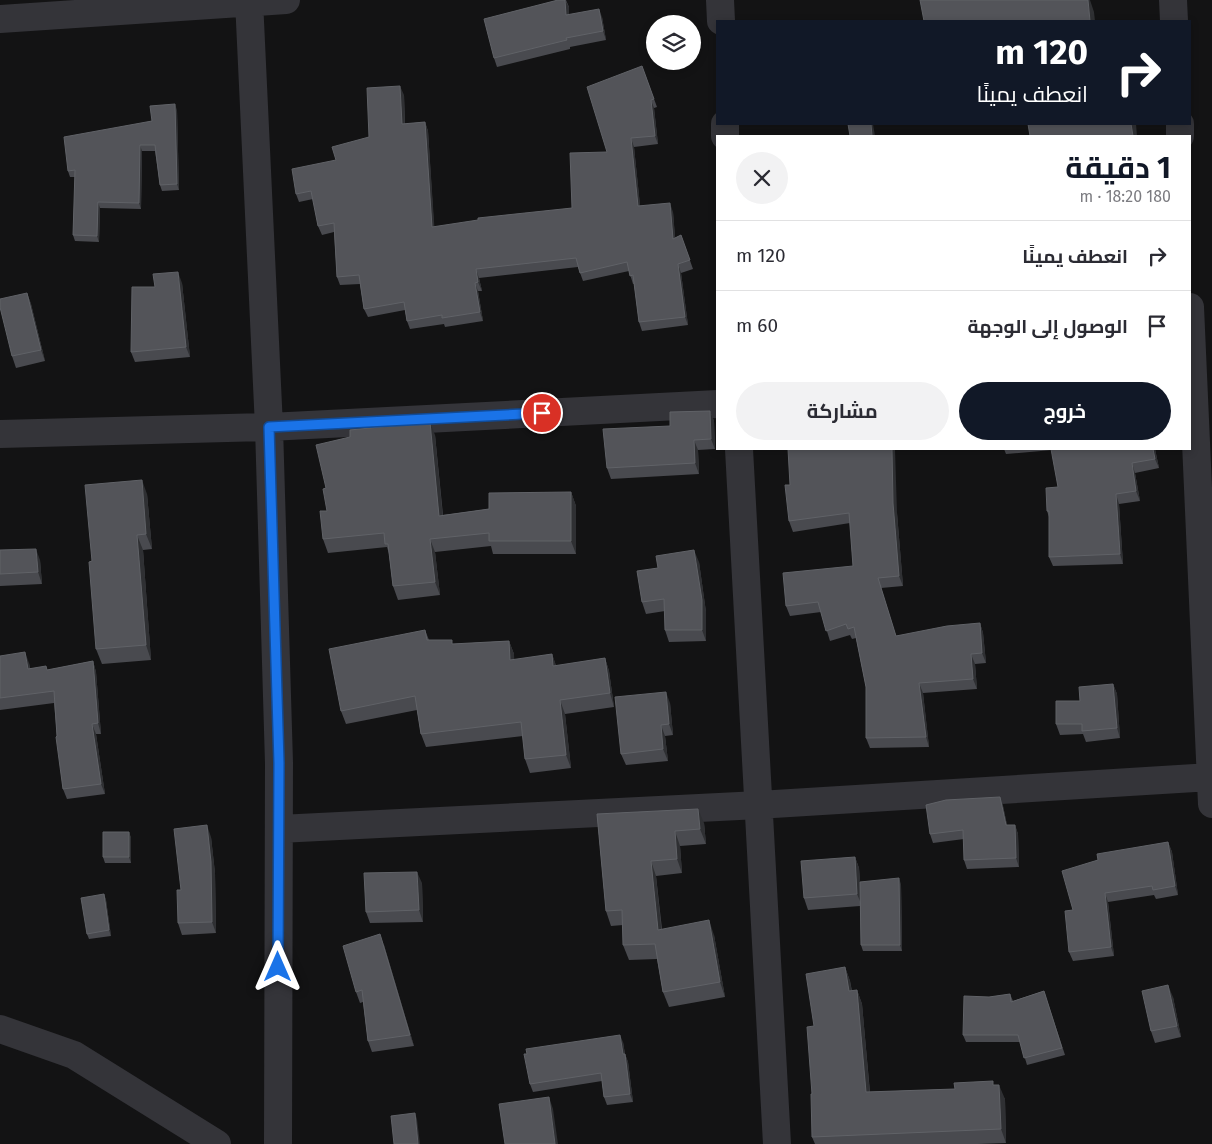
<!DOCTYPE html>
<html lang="ar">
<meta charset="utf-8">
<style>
body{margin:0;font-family:"Fira Sans",Cairo,sans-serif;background:#f2f2f3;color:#2b2b33;direction:rtl;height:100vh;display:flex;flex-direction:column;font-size:19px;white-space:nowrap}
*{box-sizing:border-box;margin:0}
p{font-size:16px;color:#7c7c81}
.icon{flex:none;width:28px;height:28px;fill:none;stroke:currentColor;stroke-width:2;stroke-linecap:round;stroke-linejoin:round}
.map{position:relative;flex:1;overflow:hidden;direction:ltr}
.drawer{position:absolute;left:716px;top:135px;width:475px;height:315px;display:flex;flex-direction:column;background:#fff;border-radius:0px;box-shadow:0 2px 8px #0003;direction:rtl}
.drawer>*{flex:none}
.hud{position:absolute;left:716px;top:20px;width:475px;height:105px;border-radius:0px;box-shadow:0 2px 8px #0003;direction:rtl;background:#111827;color:#fff;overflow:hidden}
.controls{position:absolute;left:646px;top:15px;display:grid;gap:10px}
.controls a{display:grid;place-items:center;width:55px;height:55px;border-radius:50%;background:#fff;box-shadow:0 2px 8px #0003;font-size:25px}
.pin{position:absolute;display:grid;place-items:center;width:42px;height:42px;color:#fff;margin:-21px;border:2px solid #fff;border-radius:50%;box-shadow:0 1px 5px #0007}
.me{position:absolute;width:55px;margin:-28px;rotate:0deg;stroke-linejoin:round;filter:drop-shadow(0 0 4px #0008)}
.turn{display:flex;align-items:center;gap:18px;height:105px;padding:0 20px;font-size:22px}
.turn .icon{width:65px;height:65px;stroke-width:2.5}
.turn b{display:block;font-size:35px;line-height:42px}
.round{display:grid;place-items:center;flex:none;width:52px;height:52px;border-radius:26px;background:#f2f2f3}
.headline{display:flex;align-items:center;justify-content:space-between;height:85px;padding:0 20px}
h1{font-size:30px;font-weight:700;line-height:38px;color:#111827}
.primary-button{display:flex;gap:10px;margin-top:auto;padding:10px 20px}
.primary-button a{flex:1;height:58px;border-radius:30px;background:#111827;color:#fff;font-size:20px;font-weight:700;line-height:58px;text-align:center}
.primary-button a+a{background:#f2f2f3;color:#2b2b33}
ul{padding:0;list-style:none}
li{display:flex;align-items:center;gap:15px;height:70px;padding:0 20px;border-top:1px solid #e1e1e2}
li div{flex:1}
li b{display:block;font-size:19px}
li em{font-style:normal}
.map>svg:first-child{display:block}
</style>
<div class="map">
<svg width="1212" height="1144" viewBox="0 0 1212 1144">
<rect width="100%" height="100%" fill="#131314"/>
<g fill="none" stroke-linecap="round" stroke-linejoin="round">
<path stroke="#343439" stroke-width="28" d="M249,0L269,427L279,763L278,1144
M720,0L721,21
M1173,0L1174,21
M0,19L286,0
M725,124V136
M1180,124V136
M1190,307L1212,804
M0,434L269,427L718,404
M739,449L777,1144
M279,829L759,805L1211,777
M0,1029L74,1055L217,1144"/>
</g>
<path fill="#494a4f" d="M558,0H566L569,7V15L602,17L606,40L570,47V49L497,67L494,58Z
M642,66L657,107L654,108L658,144L634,147L640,206L673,212L675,238L681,235L693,269L681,273L688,325L642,331L639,322L634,284H633L629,271L583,281L578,267L479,278L482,291H478L483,321L445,327L444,324L410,329L407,321L405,310L368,317L364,309L360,284L340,285L337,277L334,232L322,235L318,226L313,199L299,202L296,194L336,160L369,137L404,95L405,124L425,122L428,131L434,227L572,208L607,152Z
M177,110L179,190L162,191L160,185L155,151H142L141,209L100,208L99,242L75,241L73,235L75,177H70L68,171L152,121Z
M182,283L190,357L135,362L131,352Z
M27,293L31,304L45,361L16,368L12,356Z
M710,411L714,421L715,449L698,450L699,474L611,479L607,468L670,426Z
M435,435L443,515L489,509L571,492L576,506V554H493L491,546L435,552L440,595L398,600L393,586L389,554L387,547L328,553L323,539L327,511L326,488Z
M1004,449H1155L1159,468L1135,473L1140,501L1119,504L1123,564L1053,566L1049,557V517L1047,511L1058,487L1052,450L1006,454Z
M790,485L897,513L903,586L881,588L896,636L980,623L983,633L986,663L975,664L977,689L923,693L929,747L870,748L866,738V687L856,638L852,639L850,635L830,641L821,612L790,616L786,606L853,566L850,523L793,532L789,521Z
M147,494L152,549L143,550L151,660L102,664L96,649Z
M0,550L40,560L42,584L0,586Z
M699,562L706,612V641L669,642L665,630V611L646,614L642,602Z
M425,630L429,640L454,644L509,641L514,654V660L552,654L556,666L605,658L609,671L614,707L565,714L571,768L530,773L525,759L523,736L426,747L421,734L417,710L346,724L341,711Z
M0,656L29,663L30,668L47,670L93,661L96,672L101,734H96L105,794L67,799L63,789L57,736L54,703L0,710Z
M1113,684L1117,694L1120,738L1086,742L1083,734L1060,735L1056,724L1080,701Z
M670,703L673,735L665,736L668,761L626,765L621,754Z
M1000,797L1003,806L1007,825H1015L1018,834L1019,867L967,869L964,860V839L933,843L930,834Z
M597,814L704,823L706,844L680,846L682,873L656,876L662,929L714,935L725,997L669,1007L663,992L657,959L629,960L623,945V925L611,926L606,911Z
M129,832L131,838V863H105L103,857Z
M211,837L215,873L216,933L182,935L178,923L181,890Z
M1168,842L1172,852L1178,895L1156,899L1154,895L1108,902L1114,956L1073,961L1069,952L1073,910L1098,860Z
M855,857L859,868L860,882L901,884L902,951H863L861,945L860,906L808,910L804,898Z
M422,883L423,922L370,923L366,912Z
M104,894L106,900L111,936L89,939L87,934Z
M384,945L414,1046L372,1052L368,1041L363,1002L360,1003L356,992Z
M845,967L850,981L852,991L857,990L862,1004L870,1092L955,1089L994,1085L1005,1099L1006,1143L978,1144H815L812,1137L814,1026Z
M1044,991L1065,1055L1027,1065L1020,1042H966L963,1035L989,997L1010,994L1013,1001Z
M1173,997L1181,1037L1155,1043L1151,1031Z
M623,1042L625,1054L628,1062L633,1102L607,1105L604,1097L602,1081L533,1092L530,1084Z"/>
<path fill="#2f3033" d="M565,0L569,7V24L566,15Z
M1088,0H1090L1094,12L1095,21H1090Z
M599,9L602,17L606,40L603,31Z
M400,86L404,95L405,133L402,124Z
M651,100L654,108L658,144L655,136Z
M175,104L177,110L179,190L177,184Z
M425,122L428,131L435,236L432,227Z
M871,124H873L875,136H872Z
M1131,124H1136L1137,136H1133Z
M631,138L634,147L641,214L638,206Z
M140,145L142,151L141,209L139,203Z
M98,202L100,208L99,242L97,236Z
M670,203L673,212L676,247L673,239Z
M678,264L681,273L688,325L685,317Z
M476,269L479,278L482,291L478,282Z
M178,272L182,283L190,357L186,347Z
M475,283L478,291L483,321L480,312Z
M27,293L31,304L45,361L41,350Z
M710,411L714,421L715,449L711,439Z
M430,422L435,435L444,529L439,516Z
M694,440L698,450L699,474L695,463Z
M892,449H895L897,513L903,586L899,576L893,503Z
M1153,449H1155L1159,468L1155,459Z
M1132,463L1135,473L1140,501L1136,491Z
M142,480L147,494L152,549L146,534Z
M571,492L576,506V554L571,541Z
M1116,494L1119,504L1123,564L1120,554Z
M137,535L143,550L151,660L146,645Z
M430,539L435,552L440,595L435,582Z
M36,549L40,560L42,584L38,572Z
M694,550L699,562L706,612V641L702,630Z
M980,623L983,633L986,663L982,653Z
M509,641L514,654L515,674L510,660Z
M25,652L29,663L31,679L28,669Z
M552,654L557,668L553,666Z
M971,654L975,664L977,689L973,679Z
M605,658L609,671L614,707L610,693Z
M93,661L96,672L101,734L98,723Z
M919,683L923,693L929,747L926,737Z
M1113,684L1117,694L1120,738L1117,728Z
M666,692L670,703L673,735L669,724Z
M560,700L565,714L571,768L566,755Z
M92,724L96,734L105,794L101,784Z
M661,725L665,736L668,761L663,749Z
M1000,797L1003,806L1009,834L1006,825Z
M698,809L704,823L706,844L700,829Z
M207,825L211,837L215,873L216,933L212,922Z
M1015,825L1018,834L1019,867L1016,858Z
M675,831L680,846L682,873L677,859Z
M129,832L131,838V863L129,857Z
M1168,842L1172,852L1178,895L1175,886Z
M855,857L859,868L862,906L857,894Z
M651,861L656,876L663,945L658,930Z
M417,872L422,883L423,922L419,910Z
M899,878L901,884L902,951L900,945Z
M1105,893L1108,902L1114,956L1111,947Z
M104,894L106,900L111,936L109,930Z
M709,920L714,935L725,997L720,982Z
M380,934L384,945L414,1046L410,1035Z
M845,967L850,981L854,1005L849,991Z
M1168,985L1173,997L1181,1037L1177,1026Z
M857,990L862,1004L871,1106L866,1092Z
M620,1035L623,1042L626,1062L623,1054Z
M625,1054L628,1062L633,1102L630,1094Z
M999,1085L1005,1099L1006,1143L1001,1129Z
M549,1097L553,1109L558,1144H555Z
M415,1113L417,1119L420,1144H418Z"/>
<path fill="#535459" stroke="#606267" d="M558,0H565L566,15L599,9L603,31L566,38L567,40L494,58L484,19Z
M920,0H1088L1090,21H924Z
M642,66L654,99L651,100L655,136L631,138L638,206L670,203L673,239L681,235L690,260L678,264L685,317L639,322L633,275L630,276L627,262L580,273L576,258L476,269L478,282L475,283L480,312L442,318V315L407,321L404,302L364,309L359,275L337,277L334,223L318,226L311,191L296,194L292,169L336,160L332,147L369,137L367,88L400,86L402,124L425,122L432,227L478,220V218L572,208L570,153L607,152L587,87Z
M175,104L177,184L160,185L155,145H140L139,203L98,202L97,236L73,235L75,170L68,171L64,137L152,121L150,106Z
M848,124H871L872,136H850Z
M1028,124H1131L1133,136H1030Z
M178,272L186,347L131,352L132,287H155L153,274Z
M27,293L41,350L12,356L0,307V299Z
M710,411L711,439L694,440L695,463L607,468L603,429L670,426V412Z
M430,422L439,516L489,509V493L571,492V541H489V533L430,539L435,582L393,586L388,544H385L384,533L323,539L320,511H327L323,489L326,488L316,445L350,437V430Z
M788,449H892L893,503L899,576L878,578L896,636L947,626L980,623L982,653L971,654L973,679L919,683L926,737L866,738V687L854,627L848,629L846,624L826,631L818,602L786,606L783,573L853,566L849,513L789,521L785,485H790Z
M1051,449H1153L1155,459L1132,463L1136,491L1116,494L1120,554L1049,557V511H1047L1046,488L1058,487Z
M142,480L146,534L137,535L146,645L96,649L89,562L92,561L85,485Z
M36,549L38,572L0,574V550Z
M694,550L702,600V630H665L664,599L642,602L637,571L658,568L656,556Z
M425,630L427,640H452V644L509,641L510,660L552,654L553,666L605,658L610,693L560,700L566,755L525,759L521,722L421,734L415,696L341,711L329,649Z
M25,652L28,669L46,666L47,670L93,661L98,723L92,724L101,784L63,789L56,737L57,736L54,691L0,698V656Z
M1113,684L1117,728L1082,731V724H1056V701H1080L1079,687Z
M666,692L669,724L661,725L663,749L621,754L615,697Z
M1000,797L1006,825H1015L1016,858L964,860L963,830L930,834L926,805L946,800Z
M698,809L700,829L675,831L677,859L651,861L658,930L709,920L720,982L663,992L655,944L623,945L622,910L606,911L597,814Z
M207,825L211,862L212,922L178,923L177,890H181L174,829Z
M103,832H129V857H103Z
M1168,842L1175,886L1153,890L1152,886L1105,893L1111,947L1069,952L1065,911L1073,910L1062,871L1098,860L1097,854Z
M855,857L857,894L804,898L801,861Z
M417,872L419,910L366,912L364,873Z
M899,878L900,945H861L860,882Z
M104,894L109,930L87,934L81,898Z
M380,934L410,1035L368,1041L362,990L356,992L343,946Z
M845,967L849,991L857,990L866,1092L955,1089L954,1083L993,1081V1085H999L1001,1129L812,1137L811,1094H812L807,1027L814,1026L806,974Z
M1168,985L1177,1026L1151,1031L1142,991Z
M1044,991L1062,1048L1024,1058L1018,1035H963L964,996L989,997L1010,994L1011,1002Z
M620,1035L623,1054H625L630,1094L604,1097L601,1073L530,1084L524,1054H527L526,1049Z
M549,1097L555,1144H505L499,1104Z
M415,1113L418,1144H394L391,1116Z"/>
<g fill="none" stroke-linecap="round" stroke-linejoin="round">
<g stroke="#114b97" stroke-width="12">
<path id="route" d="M278,967L279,763L269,427L542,413"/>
</g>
<use href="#route" stroke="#1a73e8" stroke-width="9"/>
</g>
</svg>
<div class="controls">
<a><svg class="icon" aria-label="layers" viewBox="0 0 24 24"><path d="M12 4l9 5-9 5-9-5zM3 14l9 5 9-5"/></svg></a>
</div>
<div class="pin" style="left:542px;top:413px;background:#d93025"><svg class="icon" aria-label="arrive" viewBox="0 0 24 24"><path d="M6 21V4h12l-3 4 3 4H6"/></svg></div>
<svg class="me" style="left:278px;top:967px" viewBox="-20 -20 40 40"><path d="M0-17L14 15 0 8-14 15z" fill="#1a73e8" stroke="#fff" stroke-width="4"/></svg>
<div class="hud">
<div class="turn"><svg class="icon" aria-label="right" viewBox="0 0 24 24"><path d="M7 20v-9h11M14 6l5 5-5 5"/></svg><div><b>120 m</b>انعطف يمينًا</div></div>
</div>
<section class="drawer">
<div class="headline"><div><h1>1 دقيقة</h1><p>180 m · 18:20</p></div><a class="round"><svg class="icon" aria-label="close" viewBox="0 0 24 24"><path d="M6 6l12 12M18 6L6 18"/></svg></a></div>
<ul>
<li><svg class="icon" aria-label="right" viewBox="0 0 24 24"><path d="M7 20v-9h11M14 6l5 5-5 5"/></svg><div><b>انعطف يمينًا</b></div><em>120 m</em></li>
<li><svg class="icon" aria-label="arrive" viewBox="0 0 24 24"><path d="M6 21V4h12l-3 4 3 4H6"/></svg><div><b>الوصول إلى الوجهة</b></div><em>60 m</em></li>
</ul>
<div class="primary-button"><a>خروج</a><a>مشاركة</a></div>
</section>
</div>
